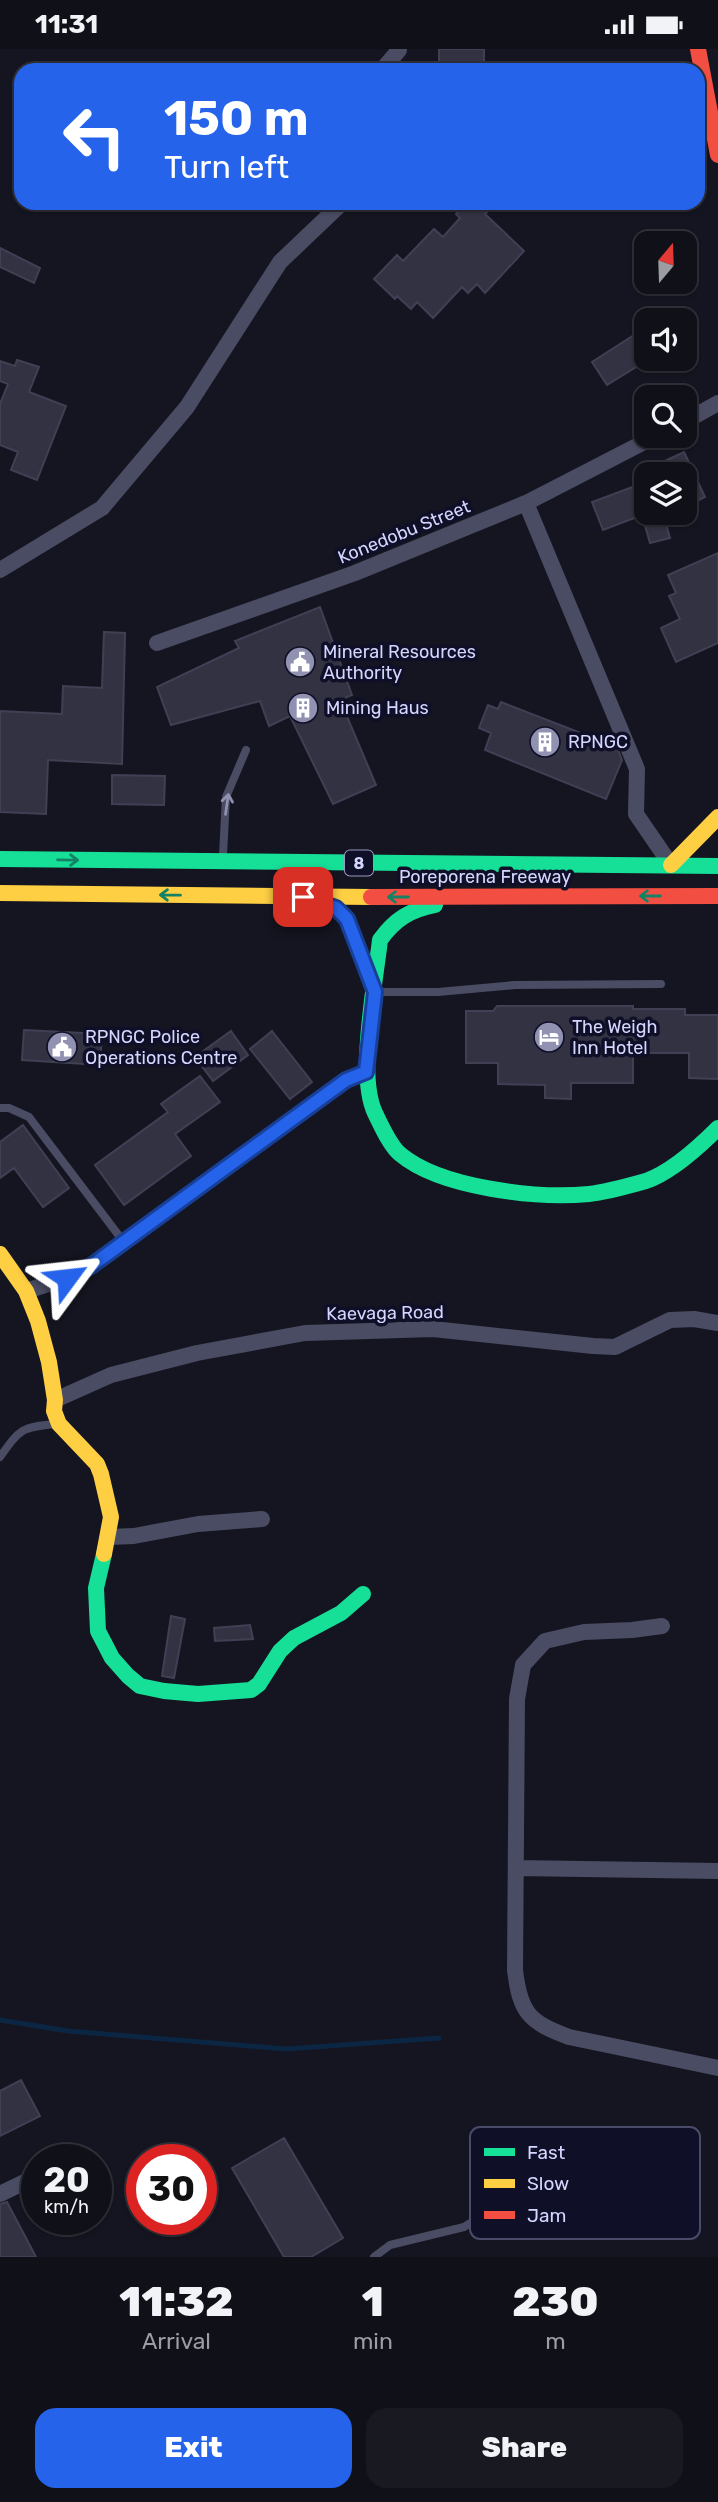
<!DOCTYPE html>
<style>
body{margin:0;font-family:Rubik,sans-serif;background:#191922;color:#f1f3f6;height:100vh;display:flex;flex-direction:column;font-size:26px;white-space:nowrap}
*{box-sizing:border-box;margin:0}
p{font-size:23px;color:#9c9da2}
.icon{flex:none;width:38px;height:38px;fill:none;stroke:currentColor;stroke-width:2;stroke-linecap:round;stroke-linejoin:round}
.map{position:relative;height:2208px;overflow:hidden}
.details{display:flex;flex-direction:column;background:#101019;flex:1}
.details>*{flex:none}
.top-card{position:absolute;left:14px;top:14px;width:691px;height:147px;border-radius:21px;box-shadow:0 2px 5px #0004,0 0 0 2px #303038;background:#2563eb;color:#fff;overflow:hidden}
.needle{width:46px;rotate:19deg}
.buttons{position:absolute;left:634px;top:182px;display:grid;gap:14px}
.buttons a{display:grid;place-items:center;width:63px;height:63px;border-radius:14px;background:#101019;box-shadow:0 2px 5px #0004,0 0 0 2px #303038;font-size:35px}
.speed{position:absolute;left:21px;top:2095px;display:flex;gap:14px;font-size:35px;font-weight:700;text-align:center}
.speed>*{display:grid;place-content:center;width:91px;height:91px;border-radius:50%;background:#101019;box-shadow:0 2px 5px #0004,0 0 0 2px #303038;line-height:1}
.speed small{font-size:18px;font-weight:400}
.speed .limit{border:10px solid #d22;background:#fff;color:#111}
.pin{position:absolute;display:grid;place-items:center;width:60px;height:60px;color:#fff;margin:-30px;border-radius:14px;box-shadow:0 4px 10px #0006}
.me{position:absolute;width:77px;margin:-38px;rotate:60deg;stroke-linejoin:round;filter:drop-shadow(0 0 5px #0008)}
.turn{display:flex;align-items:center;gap:24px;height:147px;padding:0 35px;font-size:32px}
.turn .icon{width:91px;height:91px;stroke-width:2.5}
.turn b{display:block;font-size:49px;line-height:60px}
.eta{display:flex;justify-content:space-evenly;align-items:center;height:119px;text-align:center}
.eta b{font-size:42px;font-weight:800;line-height:49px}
.primary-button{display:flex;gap:14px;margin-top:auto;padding:14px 35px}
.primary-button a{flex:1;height:80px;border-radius:21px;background:#2563eb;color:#fff;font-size:28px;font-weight:800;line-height:80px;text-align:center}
.primary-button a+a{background:#191922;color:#f1f3f6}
.status{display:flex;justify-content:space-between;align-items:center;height:49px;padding:0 35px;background:#101019;direction:ltr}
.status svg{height:19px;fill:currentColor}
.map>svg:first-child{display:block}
</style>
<div class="status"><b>11:31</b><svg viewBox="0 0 49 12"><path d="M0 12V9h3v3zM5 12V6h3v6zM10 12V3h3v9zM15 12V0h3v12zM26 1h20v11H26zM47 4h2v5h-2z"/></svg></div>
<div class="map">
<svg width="718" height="2208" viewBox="0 0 718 2208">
<rect width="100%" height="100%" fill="#151521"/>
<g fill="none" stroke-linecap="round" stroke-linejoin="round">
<path stroke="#0a2643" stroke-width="5" d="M0,1971L68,1982L286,2000L439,1989"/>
</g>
<path fill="#333243" stroke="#404055" stroke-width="2" d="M439,0H484V21H439Z
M453,154H496L485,165L524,202L485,244L477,235L468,244L462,238L433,269L417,253L411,260L397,247L395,250L374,230L397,206L403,212L434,180L443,188L460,169L456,165L460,161Z
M0,199L40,219L34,234L0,218Z
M637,284L646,297V312L607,336L592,313Z
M17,311L39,318L29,343L66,357L37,431L11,421L18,403L0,396V355L8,335L0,332V312L15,317Z
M684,403L705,448L684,458V425H637Z
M646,433V464H663L670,489L650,494L642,466L603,481L592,453Z
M718,504V594L676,613L661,579L680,570L669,547L676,544L668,526Z
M320,558L352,646L340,651L376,736L333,755L290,667L269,677L260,652L171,676L157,638L239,599L235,592Z
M104,583L125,584L122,715L48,711L46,765L0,763V662L62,665L63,637L102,639Z
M501,653L617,698L622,711L606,750L485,701L491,684L479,679L488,656L498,660Z
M112,726L165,727L164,756L112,755Z
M497,957H633V960H685V966H718V1030L689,1029V1004H633V1034H571V1050L545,1049V1036L498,1035V1014H466V962H493Z
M24,981L102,985L100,1016L22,1011Z
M231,982L248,1006L213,1032L195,1008Z
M272,982L312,1033L290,1050L250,1000Z
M200,1027L220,1053L175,1085L191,1107L124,1156L95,1116L168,1063L161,1055Z
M23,1076L69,1139L43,1158L14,1119L0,1129V1093Z
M171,1567L185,1570L174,1629L162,1627Z
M250,1576L253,1590L215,1592L214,1579Z
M21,2031L40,2067L0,2087V2042Z
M284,2089L343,2189L311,2208H284L232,2119Z
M7,2153L36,2208H0V2155Z"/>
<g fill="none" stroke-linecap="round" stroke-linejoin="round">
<path stroke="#494c62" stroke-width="8" d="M223,806L226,748L246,701
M378,943H438L515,936L661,935
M0,1059H9L29,1068L123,1192
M0,1408C20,1380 21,1378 56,1375
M374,2208L390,2196L464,2178L514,2147L569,2142L640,2151L695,2161"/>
<path stroke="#494c62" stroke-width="16" d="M382,21L399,1
M684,373L718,354
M526,454L637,720L636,765L671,816
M0,521L102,459L187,358L280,213L342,154
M157,594L355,524L526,454L656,387
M26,1242L67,1229L91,1217L346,1031L366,1023
M55,1351L111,1326L197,1304L305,1284L433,1280L593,1297L615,1298L670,1271L694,1270L718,1274
M109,1488L134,1487L198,1475L262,1470
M662,1577L632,1581L584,1583L545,1592L523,1616L517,1650L515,1921C520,1964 529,1973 569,1988L718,2019
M516,1819L718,1822
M70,2110L75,2108
M0,2145L37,2127"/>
<path stroke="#16e098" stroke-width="16" d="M0,810L718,817
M312,851L336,859L347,870L372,937
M435,856C410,861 395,870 380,891C375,935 357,1026 375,1064C381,1076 390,1097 400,1105C440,1139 537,1150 589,1145C607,1143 628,1137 646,1132C672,1123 699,1098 718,1079
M104,1505L96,1539L98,1582L112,1609L128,1627L140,1637L164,1642L198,1645L251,1641L259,1635L280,1602L294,1589L341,1564L363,1545"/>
<path stroke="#ffcf43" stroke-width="16" d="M671,816L718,768
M0,844L371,848
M0,1205L26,1242L38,1272L49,1313L55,1351L54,1362L59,1375L97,1415L101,1425L111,1468L104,1505"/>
<path stroke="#f24e42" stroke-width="16" d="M698,0L718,106
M371,848L718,847"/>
</g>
<defs><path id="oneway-shaft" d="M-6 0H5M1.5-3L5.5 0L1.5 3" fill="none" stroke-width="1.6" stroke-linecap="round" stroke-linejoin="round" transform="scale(1.75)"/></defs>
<use stroke="#8e91b0" href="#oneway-shaft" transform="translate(227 755) rotate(-82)"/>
<g stroke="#138265">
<use href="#oneway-shaft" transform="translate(68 811) rotate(1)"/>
<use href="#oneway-shaft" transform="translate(170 846) rotate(-179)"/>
<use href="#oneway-shaft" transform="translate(650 847) rotate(180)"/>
<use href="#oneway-shaft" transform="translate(398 848) rotate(180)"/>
</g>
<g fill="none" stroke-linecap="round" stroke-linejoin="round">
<g stroke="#184099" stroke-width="18">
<path id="route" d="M67,1229L91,1217L346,1031L366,1023L375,943L347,870L336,859L303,848"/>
</g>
<use href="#route" stroke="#2563eb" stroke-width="12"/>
</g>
<defs>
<g id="civic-disc" transform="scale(1.575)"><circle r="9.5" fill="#9192b1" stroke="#0f0f27"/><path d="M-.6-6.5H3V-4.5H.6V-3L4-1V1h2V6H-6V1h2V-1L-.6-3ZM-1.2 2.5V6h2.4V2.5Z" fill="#fff"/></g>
<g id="building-disc" transform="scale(1.575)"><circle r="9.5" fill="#9192b1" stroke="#0f0f27"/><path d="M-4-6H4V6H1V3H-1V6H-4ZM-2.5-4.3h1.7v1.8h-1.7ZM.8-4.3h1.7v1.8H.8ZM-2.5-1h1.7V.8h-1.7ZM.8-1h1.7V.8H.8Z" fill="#fff"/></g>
<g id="hotel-disc" transform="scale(1.575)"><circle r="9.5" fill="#9192b1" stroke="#0f0f27"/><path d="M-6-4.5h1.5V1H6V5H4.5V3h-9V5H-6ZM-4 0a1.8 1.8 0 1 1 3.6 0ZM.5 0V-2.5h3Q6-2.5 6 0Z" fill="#fff"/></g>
</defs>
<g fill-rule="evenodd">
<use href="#civic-disc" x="300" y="613"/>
<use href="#building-disc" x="303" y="659"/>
<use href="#building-disc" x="545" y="693"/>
<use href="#hotel-disc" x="549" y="988"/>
<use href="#civic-disc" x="62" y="998"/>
</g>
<g text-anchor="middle" stroke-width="7" stroke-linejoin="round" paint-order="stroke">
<rect fill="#0f0f27" stroke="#999abe" stroke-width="2" x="345" y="801.5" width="28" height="25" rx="5"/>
<g font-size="16" font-weight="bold" fill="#d4d6ff">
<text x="359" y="820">8</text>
</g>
<g font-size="18" fill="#d4d6ff" stroke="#0f0f27">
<text transform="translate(404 483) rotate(-22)" y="6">Konedobu Street</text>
<text x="485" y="834">Poreporena Freeway</text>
<text transform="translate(385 1264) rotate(-1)" y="6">Kaevaga Road</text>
</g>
<g font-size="18" fill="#d4d6ff" stroke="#0f0f27" text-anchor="start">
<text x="323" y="609">Mineral Resources<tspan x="323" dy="21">Authority</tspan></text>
<text x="326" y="665">Mining Haus</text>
<text x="568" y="699">RPNGC</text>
<text x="572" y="984">The Weigh<tspan x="572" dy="21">Inn Hotel</tspan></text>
<text x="85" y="994">RPNGC Police<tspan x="85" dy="21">Operations Centre</tspan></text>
</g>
</g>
<rect x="470" y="2078" width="230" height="112" rx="10" fill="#0f0f27" stroke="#4a4b68" stroke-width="2"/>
<rect x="484" y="2099" width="31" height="8" fill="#16e098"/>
<rect x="484" y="2130" width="31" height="9" fill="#ffcf43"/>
<rect x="484" y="2162" width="31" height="8" fill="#f24e42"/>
<g font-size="19" fill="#d4d6ff">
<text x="527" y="2110">Fast</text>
<text x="527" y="2141">Slow</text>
<text x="527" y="2173">Jam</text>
</g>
</svg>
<div class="buttons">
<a><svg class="needle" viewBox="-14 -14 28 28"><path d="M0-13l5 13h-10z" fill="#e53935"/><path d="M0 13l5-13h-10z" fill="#9c9da2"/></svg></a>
<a><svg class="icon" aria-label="sound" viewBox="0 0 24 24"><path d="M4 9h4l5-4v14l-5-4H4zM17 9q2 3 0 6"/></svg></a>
<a><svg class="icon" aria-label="search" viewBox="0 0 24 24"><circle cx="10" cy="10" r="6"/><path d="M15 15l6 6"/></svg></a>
<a><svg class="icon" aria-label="layers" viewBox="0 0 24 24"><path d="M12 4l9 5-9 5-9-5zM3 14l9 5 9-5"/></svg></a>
</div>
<div class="speed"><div>20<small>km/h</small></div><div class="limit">30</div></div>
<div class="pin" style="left:303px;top:848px;background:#d93025"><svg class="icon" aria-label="arrive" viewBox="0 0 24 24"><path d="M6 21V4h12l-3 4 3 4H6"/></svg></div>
<svg class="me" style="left:67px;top:1229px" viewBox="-20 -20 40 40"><path d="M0-17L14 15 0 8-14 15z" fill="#2563eb" stroke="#fff" stroke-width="4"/></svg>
<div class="top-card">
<div class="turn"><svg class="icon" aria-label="left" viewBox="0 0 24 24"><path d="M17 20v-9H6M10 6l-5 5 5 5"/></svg><div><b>150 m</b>Turn left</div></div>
</div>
</div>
<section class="details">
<div class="eta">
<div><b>11:32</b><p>Arrival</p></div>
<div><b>1</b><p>min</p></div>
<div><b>230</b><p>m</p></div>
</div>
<div class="primary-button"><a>Exit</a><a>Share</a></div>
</section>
